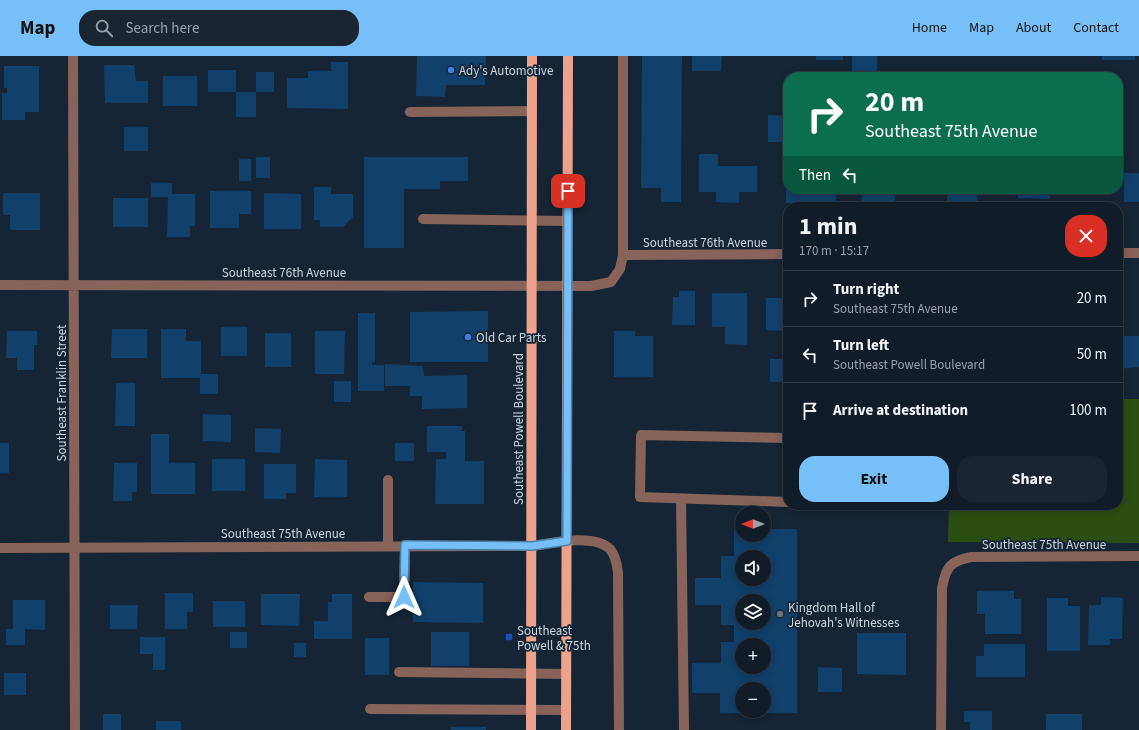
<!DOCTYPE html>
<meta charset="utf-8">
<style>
body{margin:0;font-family:"Source Sans 3",sans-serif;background:#192530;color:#f1f3f6;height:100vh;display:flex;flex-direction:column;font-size:15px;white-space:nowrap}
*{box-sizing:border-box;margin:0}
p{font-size:13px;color:#9ca1a8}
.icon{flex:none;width:22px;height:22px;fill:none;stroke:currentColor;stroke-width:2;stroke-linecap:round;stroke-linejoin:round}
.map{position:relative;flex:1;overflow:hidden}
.panel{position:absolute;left:783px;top:146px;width:340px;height:308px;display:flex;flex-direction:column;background:#101c28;border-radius:16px;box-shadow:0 2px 10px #0003,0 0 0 1px #303a45}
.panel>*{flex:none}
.top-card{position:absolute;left:783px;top:16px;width:340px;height:122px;border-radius:16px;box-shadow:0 2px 10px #0003,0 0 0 1px #303a45;background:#0b6e4f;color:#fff;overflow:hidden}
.needle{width:26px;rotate:270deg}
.controls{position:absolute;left:735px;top:450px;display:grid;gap:8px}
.controls a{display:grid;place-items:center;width:36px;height:36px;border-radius:50%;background:#101c28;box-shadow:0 2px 10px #0003,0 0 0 1px #303a45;font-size:20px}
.pin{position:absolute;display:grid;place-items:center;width:34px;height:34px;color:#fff;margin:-17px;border-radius:8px;box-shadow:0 2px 6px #0006}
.me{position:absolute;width:44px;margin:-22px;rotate:0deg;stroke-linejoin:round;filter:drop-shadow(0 0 3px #0008)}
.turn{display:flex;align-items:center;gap:14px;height:84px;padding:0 16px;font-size:18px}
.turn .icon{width:52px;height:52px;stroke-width:2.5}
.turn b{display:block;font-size:28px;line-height:34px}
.then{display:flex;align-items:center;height:38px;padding:0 16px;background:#0003;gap:8px;font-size:15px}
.round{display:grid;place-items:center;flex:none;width:42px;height:42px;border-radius:16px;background:#192530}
.head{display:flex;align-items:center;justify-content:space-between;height:68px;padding:0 16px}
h1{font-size:24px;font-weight:700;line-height:30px}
.button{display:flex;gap:8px;margin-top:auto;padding:8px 16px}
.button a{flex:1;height:46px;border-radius:16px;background:#77c0f7;color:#111;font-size:16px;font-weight:700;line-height:46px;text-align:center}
.button a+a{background:#192530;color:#f1f3f6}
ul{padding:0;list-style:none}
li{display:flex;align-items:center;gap:12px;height:56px;padding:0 16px;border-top:1px solid #303a45}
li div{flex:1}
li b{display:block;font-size:15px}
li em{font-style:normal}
header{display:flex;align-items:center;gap:24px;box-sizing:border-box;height:56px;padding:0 20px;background:#77c0f7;color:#111}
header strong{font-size:19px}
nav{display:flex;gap:22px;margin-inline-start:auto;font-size:14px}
.search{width:280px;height:36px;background:#192530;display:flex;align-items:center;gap:10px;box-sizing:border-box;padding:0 14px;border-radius:16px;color:#9ca1a8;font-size:15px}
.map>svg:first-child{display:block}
</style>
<header>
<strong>Map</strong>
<div class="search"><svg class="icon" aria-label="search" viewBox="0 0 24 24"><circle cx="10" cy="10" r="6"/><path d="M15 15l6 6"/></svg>Search here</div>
<nav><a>Home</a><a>Map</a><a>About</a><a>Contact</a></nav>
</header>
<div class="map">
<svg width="1139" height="674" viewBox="0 0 1139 674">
<rect width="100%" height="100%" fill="#152535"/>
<path fill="#2b4f13" d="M1118,343H1139V487L948,486L949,449H1118Z"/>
<path fill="#11406a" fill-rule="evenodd" d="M417,0H486L485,29H446L445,41L416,40Z
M642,0H682L681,146H661V132H641Z
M692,0H722L721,15H692Z
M816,0H843V4H816Z
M852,0H877V15H852Z
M1102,0H1135V4H1102Z
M331,6H348V53L287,52V22H308V15H331Z
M104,9H134L136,25H148V47H105Z
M4,10H39V56H25V64H2V37H7V32H4Z
M208,14H236V36H256V61H236V36H208Z
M256,16H274V36H256Z
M163,20H197V50H163Z
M768,59L788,60V86H768Z
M124,71H148V95H124Z
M1118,94H1121V112H1118Z
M699,98H718V110H757V136H739V147L716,146V136H699Z
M256,101H270V122H256Z
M364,101H468V125H440V133H404V192H364Z
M239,103H251V125H239Z
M786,107H788V133H836V148L786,147Z
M1124,117H1139V146H1124Z
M151,127H172V138H195V170H190V181H167L168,141H151Z
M314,131H331V138H353V161L343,171H320V164H314Z
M862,133H895V147H862Z
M947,133H977V149L947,148Z
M983,133H1001V136H983Z
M1018,133H1050V143L1018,142Z
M210,135H251V158H239V172H210Z
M3,137H40V174H10V159H3Z
M264,137L301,138V173H264Z
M113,142H148V171H113Z
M679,235H695V269H672L673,241H679Z
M712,237H747V289L725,288V271H712Z
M766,242H788V275L766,274Z
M488,255V306H410V256Z
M358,257H375V306H372V309H384V335H358Z
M221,271H247V300H221Z
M112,273H147V302H111Z
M161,273H186V285H201V318H218V338H200V322H161Z
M7,275H37V289H34V314H17V302H6Z
M315,275H345L344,318H315Z
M614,275H635V280H653V321H614Z
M265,277H291V311H265Z
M1118,280H1139V311L1118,313Z
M770,303H785V326H770Z
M385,308L423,310L424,320L467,319V352L422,353V340H410V330H385Z
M334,325H351V346H334Z
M116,327H135V370H115Z
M203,358L231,359V386L203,385Z
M427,370H462V375H465V405H484V448H435L436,403H446V396H427Z
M255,372L281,373L280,397L255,396Z
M151,378H169V407H195V438H151Z
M0,387H9V417H0Z
M395,387H414V405H395Z
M212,403H245V435H212Z
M315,403L347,404V441H314Z
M114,407H137V436H132V445H113Z
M264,408H296V437H286V443H264Z
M734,473H742V479H764V473H797V657H720V637H692V607H721V586H734V569H721V549H695V522H721V500H734ZM742,501H764V523H742ZM742,545H764V567H742ZM742,589H764V611H742ZM742,633H764V655H742Z
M413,526L483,527V567L413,566Z
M977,535H1014V543H1021V578H985V558H977Z
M165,537H193V556H187V573H165Z
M261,538H300L299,570L261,569Z
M332,538H352V583H314V565H328V546H332Z
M1101,541L1123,542L1122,583H1110V589H1088L1089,549H1101Z
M1047,542H1068V550H1080V595H1047Z
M13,544H45V574L25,573V589H6V573H13Z
M213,545H245V571H213Z
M110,549H138L137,573H110Z
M230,576H247V592H230Z
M431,576H469V610H431Z
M857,577H906V619L857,618Z
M140,581H165V614H153V598H140Z
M365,582H389V619H365Z
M294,587H306V601H294Z
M984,588H1025V621H976V600H984Z
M818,611L842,612V636H818Z
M4,617H26V639H4Z
M964,655H992V674H970V666H964Z
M103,658H121V674H103Z
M1046,658H1082V674H1046Z
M156,665H181V674H156Z
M451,671H486V674H451Z"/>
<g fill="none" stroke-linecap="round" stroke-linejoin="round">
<path stroke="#876359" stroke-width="10" d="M73,0L75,674
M410,56L532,55
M423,163L568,165
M1118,197H1139
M623,199L788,198
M0,229L591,230L611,226L620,213L623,199V0
M788,382L641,379L640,441L788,446
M388,424V489
M681,443L684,674
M891,449H904
M0,492L532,490C551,487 594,477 610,493C615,499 617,508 618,516L619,674
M369,541H404L405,489
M399,616L566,618
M370,653L566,654
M941,674L942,532C946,511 950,505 971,501L1139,500"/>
<path stroke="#eca28d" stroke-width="10" d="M531,674L532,0
M566,674L568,0"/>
</g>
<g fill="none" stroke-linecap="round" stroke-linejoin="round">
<g stroke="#4d7da1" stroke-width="10">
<path id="route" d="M404,541L405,489L532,490L567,485L568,135"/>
</g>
<use href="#route" stroke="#77c0f7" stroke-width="7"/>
</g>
<g fill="#3f7fe0" stroke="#152535" stroke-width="1.5">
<circle cx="451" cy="14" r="4"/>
<circle cx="468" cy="281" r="4"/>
</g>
<circle fill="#6b7280" stroke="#152535" stroke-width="1.5" cx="780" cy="558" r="4"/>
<rect fill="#1a4fb4" stroke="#152535" stroke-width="1.5" x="505" y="577" width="8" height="8" rx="2"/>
<g text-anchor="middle" stroke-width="3.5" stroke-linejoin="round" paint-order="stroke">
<g font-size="13" fill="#cbd5e0" stroke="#152535" text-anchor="start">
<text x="459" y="19">Ady's Automotive</text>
<text x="476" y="286">Old Car Parts</text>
<text x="788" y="556">Kingdom Hall of<tspan x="788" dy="15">Jehovah's Witnesses</tspan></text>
<text x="517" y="579">Southeast<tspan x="517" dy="15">Powell &amp; 75th</tspan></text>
</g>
<g font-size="13" fill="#cbd5e0" stroke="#152535">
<text x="705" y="191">Southeast 76th Avenue</text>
<text x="284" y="221">Southeast 76th Avenue</text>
<text transform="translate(61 337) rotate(-90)" y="5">Southeast Franklin Street</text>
<text transform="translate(518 373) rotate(-90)" y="5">Southeast Powell Boulevard</text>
<text x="283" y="482">Southeast 75th Avenue</text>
<text x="1044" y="493">Southeast 75th Avenue</text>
</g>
</g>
</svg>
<div class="controls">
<a><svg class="needle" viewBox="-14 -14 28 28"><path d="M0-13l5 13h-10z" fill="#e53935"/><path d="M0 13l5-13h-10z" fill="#9ca1a8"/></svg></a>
<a><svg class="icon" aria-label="sound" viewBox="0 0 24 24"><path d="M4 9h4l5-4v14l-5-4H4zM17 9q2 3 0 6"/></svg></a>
<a><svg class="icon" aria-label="layers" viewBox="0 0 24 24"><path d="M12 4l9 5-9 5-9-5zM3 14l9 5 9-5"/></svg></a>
<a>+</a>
<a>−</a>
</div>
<div class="pin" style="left:568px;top:135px;background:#d93025"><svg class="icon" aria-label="arrive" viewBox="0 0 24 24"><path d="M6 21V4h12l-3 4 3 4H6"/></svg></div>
<svg class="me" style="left:404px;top:541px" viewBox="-20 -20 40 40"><path d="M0-17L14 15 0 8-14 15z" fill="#77c0f7" stroke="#fff" stroke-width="4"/></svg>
<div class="top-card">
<div class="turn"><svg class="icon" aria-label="right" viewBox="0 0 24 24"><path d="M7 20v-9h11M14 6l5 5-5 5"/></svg><div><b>20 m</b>Southeast 75th Avenue</div></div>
<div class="then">Then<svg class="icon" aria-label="left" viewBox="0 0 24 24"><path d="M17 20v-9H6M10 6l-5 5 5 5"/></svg></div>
</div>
<section class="panel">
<div class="head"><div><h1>1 min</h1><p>170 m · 15:17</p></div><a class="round" style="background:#d93025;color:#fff"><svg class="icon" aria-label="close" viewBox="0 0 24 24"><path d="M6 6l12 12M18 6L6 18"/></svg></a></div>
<ul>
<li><svg class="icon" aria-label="right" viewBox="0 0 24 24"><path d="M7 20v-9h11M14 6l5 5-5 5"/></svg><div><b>Turn right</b><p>Southeast 75th Avenue</p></div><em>20 m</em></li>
<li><svg class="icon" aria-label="left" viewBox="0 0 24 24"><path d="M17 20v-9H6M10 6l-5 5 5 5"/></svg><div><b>Turn left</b><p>Southeast Powell Boulevard</p></div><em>50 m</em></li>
<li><svg class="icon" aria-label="arrive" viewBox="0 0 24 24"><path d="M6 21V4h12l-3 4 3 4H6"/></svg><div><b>Arrive at destination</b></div><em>100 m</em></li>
</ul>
<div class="button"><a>Exit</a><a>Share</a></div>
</section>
</div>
